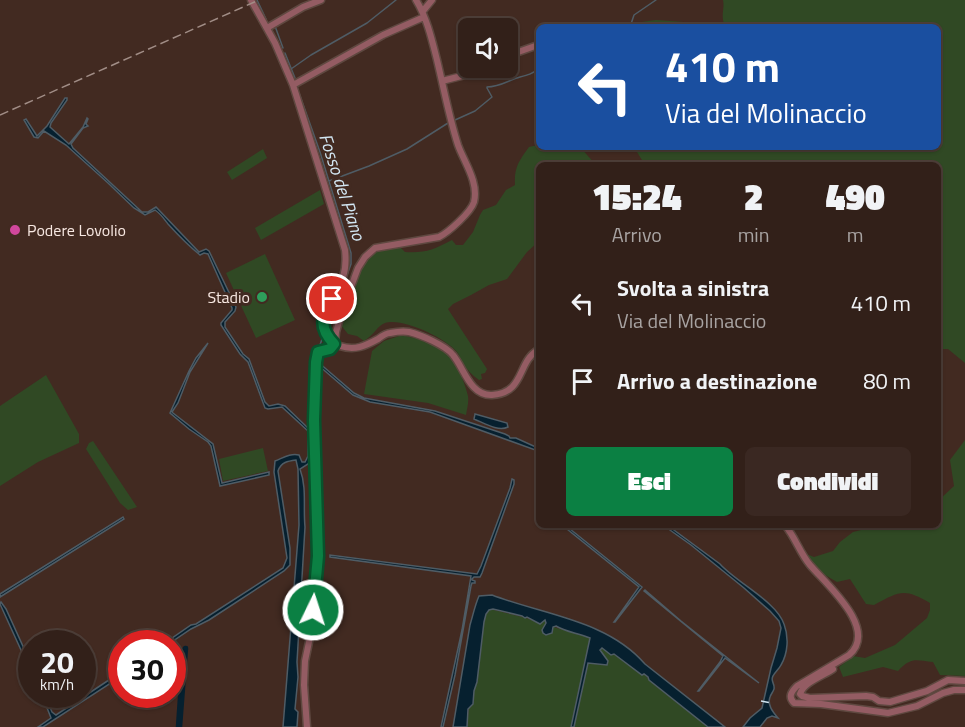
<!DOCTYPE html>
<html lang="it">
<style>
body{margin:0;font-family:"Titillium Web",sans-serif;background:#3a2822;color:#f1f3f6;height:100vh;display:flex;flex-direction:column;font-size:22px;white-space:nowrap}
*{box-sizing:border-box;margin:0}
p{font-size:20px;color:#a8a3a2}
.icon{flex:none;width:33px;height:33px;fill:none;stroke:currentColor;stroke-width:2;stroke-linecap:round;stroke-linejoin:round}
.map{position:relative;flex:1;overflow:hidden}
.side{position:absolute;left:536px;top:162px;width:405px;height:366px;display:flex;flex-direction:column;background:#322019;border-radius:9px;box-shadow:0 2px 4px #0004,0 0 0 2px #4d3e38}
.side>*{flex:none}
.top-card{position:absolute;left:536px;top:24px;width:405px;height:126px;border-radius:9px;box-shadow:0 2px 4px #0004,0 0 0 2px #4d3e38;background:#1a4fa0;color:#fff;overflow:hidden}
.controls{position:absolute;left:458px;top:18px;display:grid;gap:12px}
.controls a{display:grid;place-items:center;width:60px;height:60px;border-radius:9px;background:#322019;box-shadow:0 2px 4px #0004,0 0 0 2px #4d3e38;font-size:30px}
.speed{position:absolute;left:18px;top:630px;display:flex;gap:12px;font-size:30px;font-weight:700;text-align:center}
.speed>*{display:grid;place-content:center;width:78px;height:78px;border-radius:50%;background:#322019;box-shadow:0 2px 4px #0004,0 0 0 2px #4d3e38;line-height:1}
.speed small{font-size:15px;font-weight:400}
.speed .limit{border:9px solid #d22;background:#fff;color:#111}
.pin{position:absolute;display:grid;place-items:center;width:51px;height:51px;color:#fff;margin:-26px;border:3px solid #fff;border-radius:50%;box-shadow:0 2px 6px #0007}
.me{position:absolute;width:66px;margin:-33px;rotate:4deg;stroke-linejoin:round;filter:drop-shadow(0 0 4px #0008)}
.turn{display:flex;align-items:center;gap:21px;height:126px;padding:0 30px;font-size:27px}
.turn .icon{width:78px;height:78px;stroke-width:2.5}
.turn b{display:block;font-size:42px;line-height:51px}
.eta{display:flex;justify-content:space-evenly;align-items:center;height:102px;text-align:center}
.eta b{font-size:36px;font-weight:800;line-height:42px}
.action{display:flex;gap:12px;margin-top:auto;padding:12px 30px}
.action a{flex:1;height:69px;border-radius:9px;background:#0b8043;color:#fff;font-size:24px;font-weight:800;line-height:69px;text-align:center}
.action a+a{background:#3a2822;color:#f1f3f6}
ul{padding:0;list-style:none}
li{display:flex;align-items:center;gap:18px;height:78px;padding:0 30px}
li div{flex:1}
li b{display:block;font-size:22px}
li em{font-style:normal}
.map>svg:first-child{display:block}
</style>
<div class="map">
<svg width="965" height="727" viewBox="0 0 965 727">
<rect width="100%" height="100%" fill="#422a21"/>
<path fill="#304924" d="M723,0H965V363L948,349H938V165H755L752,161L726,165H645L637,152V147H938V27H725C720,14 725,10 723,0Z
M656,20L684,22L693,27H623L634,23Z
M538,145V147H580L596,165H538V242L527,252L507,279L489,285L471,295L453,304L448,309L487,369L485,373L481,374L482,379L479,380C472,375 467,370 463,363C460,359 460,355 456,351C445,338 402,317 385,323C378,325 373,336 364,341L357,336L348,334L340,324L361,265L372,253L381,249L399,246L405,252C426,253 433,250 452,240L456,245H463L473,232L480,215L483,210L496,205L506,190L515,185C514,167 519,161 529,147Z
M263,149L267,158L232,180L227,172Z
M320,190L324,204L261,240L255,228Z
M265,254L295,320L256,338L226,273Z
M402,335C414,338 428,341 439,347C454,356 464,379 468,396C469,402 467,409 466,415L428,403L364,394L372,351L384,341Z
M46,375L79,434V443L38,462L0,486V406Z
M965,440V676L940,675L933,662C915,660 911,657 898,671L883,667L843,677L839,667L853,656L865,658L895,645L927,618L930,610V603C904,588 900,591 874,605L866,604L850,579L837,582L818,571L804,553L814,557L833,551L840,542L853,532L861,530L859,525H938V501L954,486L950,460Z
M93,441L137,507L128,510L120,503L86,449L89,443Z
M263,448L268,471L223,481L219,459Z
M490,609L526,618L539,623L544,620C552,630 569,630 580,634C588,636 595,641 602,644V648L610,654H614L644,673L650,681L708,727H467L469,707L472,704L480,653L482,625L484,616Z"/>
<path fill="#06202f" stroke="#4f5c65" stroke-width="1.5" d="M65,98H67V100L51,123L50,127L69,144L83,127L87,118L88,119L86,124L88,126L83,128L71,144L73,148L142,212H148L156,207L199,252L206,249L209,251L236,307L235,311L225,322V327L243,354L249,359L265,402L269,406L278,404L285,406L310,430V461L308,464L300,469C307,488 303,507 305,527L297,662L298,677L295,709L298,712L297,727H283L299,525L298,469L296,460C288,461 281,462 278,471L290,548V565L284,571L209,620L191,629L170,643H165L191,625L196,624L283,568L287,558L274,472L275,461C283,458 290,453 299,455L302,462H305L308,456V431L282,407L268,409L265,408L248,362L240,354L221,325V323L232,310V308L208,254L204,253L200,255C189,246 178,235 168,224C164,219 161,214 155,210L145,215L134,208L108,183L66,145L44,131L38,138L34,137L24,120L26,119L37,136L47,126Z
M208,343L190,372L178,403L172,412L173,413L213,444L222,483L269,472V475L220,486L211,446L208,442L189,429L170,413L189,371L196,358Z
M318,362L354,393L364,398L435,411L505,434L509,436L510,438H516L538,448V451L430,412L370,402L353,395L318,365Z
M475,414L507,423L508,427C498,432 484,423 474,419Z
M512,479L514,480V484L482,573L480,577H474L472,579V580L475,581V583H472L471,586L455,675L443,727H441L462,630L471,576L330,557V555L477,574L481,566L510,488Z
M123,517L124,519L0,597V594Z
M562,525H565L642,587L615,622H614L639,587Z
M663,525H667L720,564C737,583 776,601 784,624C789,637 788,653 781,665C779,669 775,672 773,676C770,681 775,683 774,689C773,692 771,694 770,697C767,705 773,712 778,718L772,716L767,718L760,727H743L750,718L762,708L771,668L777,648L781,628L779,621L770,611L744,588L691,545Z
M645,590L681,621L759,683L725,658L699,691H698L720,662L723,656L644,591Z
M492,595C544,615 607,620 645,664L725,727H708L649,680L648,677L644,674L642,675L614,654L611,655L602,648L600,650L608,661L607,665L588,663L574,727H571L590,638C578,633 566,632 556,626L553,627L552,633L546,635L543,633L542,630L546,623L545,620L540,624L527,617L525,618L522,616L493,609L489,610L486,614L484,622L477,682L474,691L473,704L468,709L467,727H453L470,625C473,615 475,605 479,596Z
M1,602L6,609L31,664V672L0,604Z
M121,672V676L111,683L43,727H38L51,718L42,695H45L52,712L56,715Z"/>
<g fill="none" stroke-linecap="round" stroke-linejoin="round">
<path stroke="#4f5c65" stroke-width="1.5" d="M257,0L266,19
M275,26L283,48
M630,27L634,15L656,0
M285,53L295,78
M291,69L311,55L367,23L396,0
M487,87C500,87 509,80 520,77C528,75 532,74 538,69
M299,93L320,152L351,253V264L330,322
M455,120L475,111L492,97L487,88
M329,181L369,166L407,149L448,123
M319,348L322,339
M317,430L318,398
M316,622L317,591
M307,680L309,714"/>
<path stroke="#06202f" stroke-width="4.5" d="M178,727L183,654L185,648H186L180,727"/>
<path stroke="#d3e7f3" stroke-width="1.5" stroke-dasharray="8 6" stroke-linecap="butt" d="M761,701L772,703"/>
<g stroke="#5f4840" stroke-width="9">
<path id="minor" d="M251,0L275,43L293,85L345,250C346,259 346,268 343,277C337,294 317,311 324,331C327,338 333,344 340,346C355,351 365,346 378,339C382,336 386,333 390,333C395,332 404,331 409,332C421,335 445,345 453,355C464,368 470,396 492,395C525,393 517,362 538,350
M423,11L432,0
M267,28L303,7L321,0
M507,56L538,45
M442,81L477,72L481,68
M293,85L383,35L424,17
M785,525C795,537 800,553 810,565C827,585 879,629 849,655L797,686C791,692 788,697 794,703L821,704L888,713L917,706L943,693L954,690H965
M833,669C823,676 804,682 800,694L802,696L810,698L866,696L873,697L879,701L890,702L927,691L948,680L965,681
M307,727L304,685L305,661L313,623V596L318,556L314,420L316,356L318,352L330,349L335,344L336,332L342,311L358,268L365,257L375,248L439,237C449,232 471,212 474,202C479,182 464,162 458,145C449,117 444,89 437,60C432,40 427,18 416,0"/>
</g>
<use href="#minor" stroke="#945c63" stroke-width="6"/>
<path stroke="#a18d86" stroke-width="1.5" stroke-dasharray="9 4.5" stroke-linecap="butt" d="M0,115L259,0"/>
</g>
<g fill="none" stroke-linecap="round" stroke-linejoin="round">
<g stroke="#07532c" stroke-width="15">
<path id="route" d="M313,610L318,556L314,420L316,362L318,352L330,349L334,344C319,328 321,317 332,299"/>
</g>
<use href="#route" stroke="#0b8043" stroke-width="10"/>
</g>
<circle fill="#d1479c" stroke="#422a21" stroke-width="2" cx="15" cy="230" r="6"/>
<circle fill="#2e9e5b" stroke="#422a21" stroke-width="2" cx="262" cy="297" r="6"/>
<g text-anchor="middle" stroke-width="6" stroke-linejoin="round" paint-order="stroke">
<g font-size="16" fill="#f8e8e2" stroke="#422a21" text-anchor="start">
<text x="27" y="236">Podere Lovolio</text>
<text x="250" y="303" text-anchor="end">Stadio</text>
</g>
<g font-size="18" font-style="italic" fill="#d3e7f3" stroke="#422a21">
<text transform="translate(342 187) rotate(72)" y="6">Fosso del Piano</text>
</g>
</g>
</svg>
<div class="controls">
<a><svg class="icon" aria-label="sound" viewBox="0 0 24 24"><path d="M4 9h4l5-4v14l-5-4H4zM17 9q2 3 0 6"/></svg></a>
</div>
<div class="speed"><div>20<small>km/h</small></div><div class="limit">30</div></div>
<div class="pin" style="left:332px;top:299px;background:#d93025"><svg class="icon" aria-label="arrive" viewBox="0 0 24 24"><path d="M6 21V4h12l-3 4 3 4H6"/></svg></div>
<svg class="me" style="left:313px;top:610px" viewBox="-20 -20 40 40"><circle r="17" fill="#0b8043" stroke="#fff" stroke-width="3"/><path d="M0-11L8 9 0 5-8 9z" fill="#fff"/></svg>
<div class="top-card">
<div class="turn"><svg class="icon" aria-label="left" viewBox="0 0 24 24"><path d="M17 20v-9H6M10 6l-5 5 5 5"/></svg><div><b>410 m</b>Via del Molinaccio</div></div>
</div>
<section class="side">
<div class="eta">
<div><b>15:24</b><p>Arrivo</p></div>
<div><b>2</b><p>min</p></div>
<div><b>490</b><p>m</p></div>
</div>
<ul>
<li><svg class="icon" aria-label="left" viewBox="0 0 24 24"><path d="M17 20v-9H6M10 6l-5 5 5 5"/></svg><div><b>Svolta a sinistra</b><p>Via del Molinaccio</p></div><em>410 m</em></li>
<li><svg class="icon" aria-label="arrive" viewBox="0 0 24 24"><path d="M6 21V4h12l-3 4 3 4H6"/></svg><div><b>Arrivo a destinazione</b></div><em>80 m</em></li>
</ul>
<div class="action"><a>Esci</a><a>Condividi</a></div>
</section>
</div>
